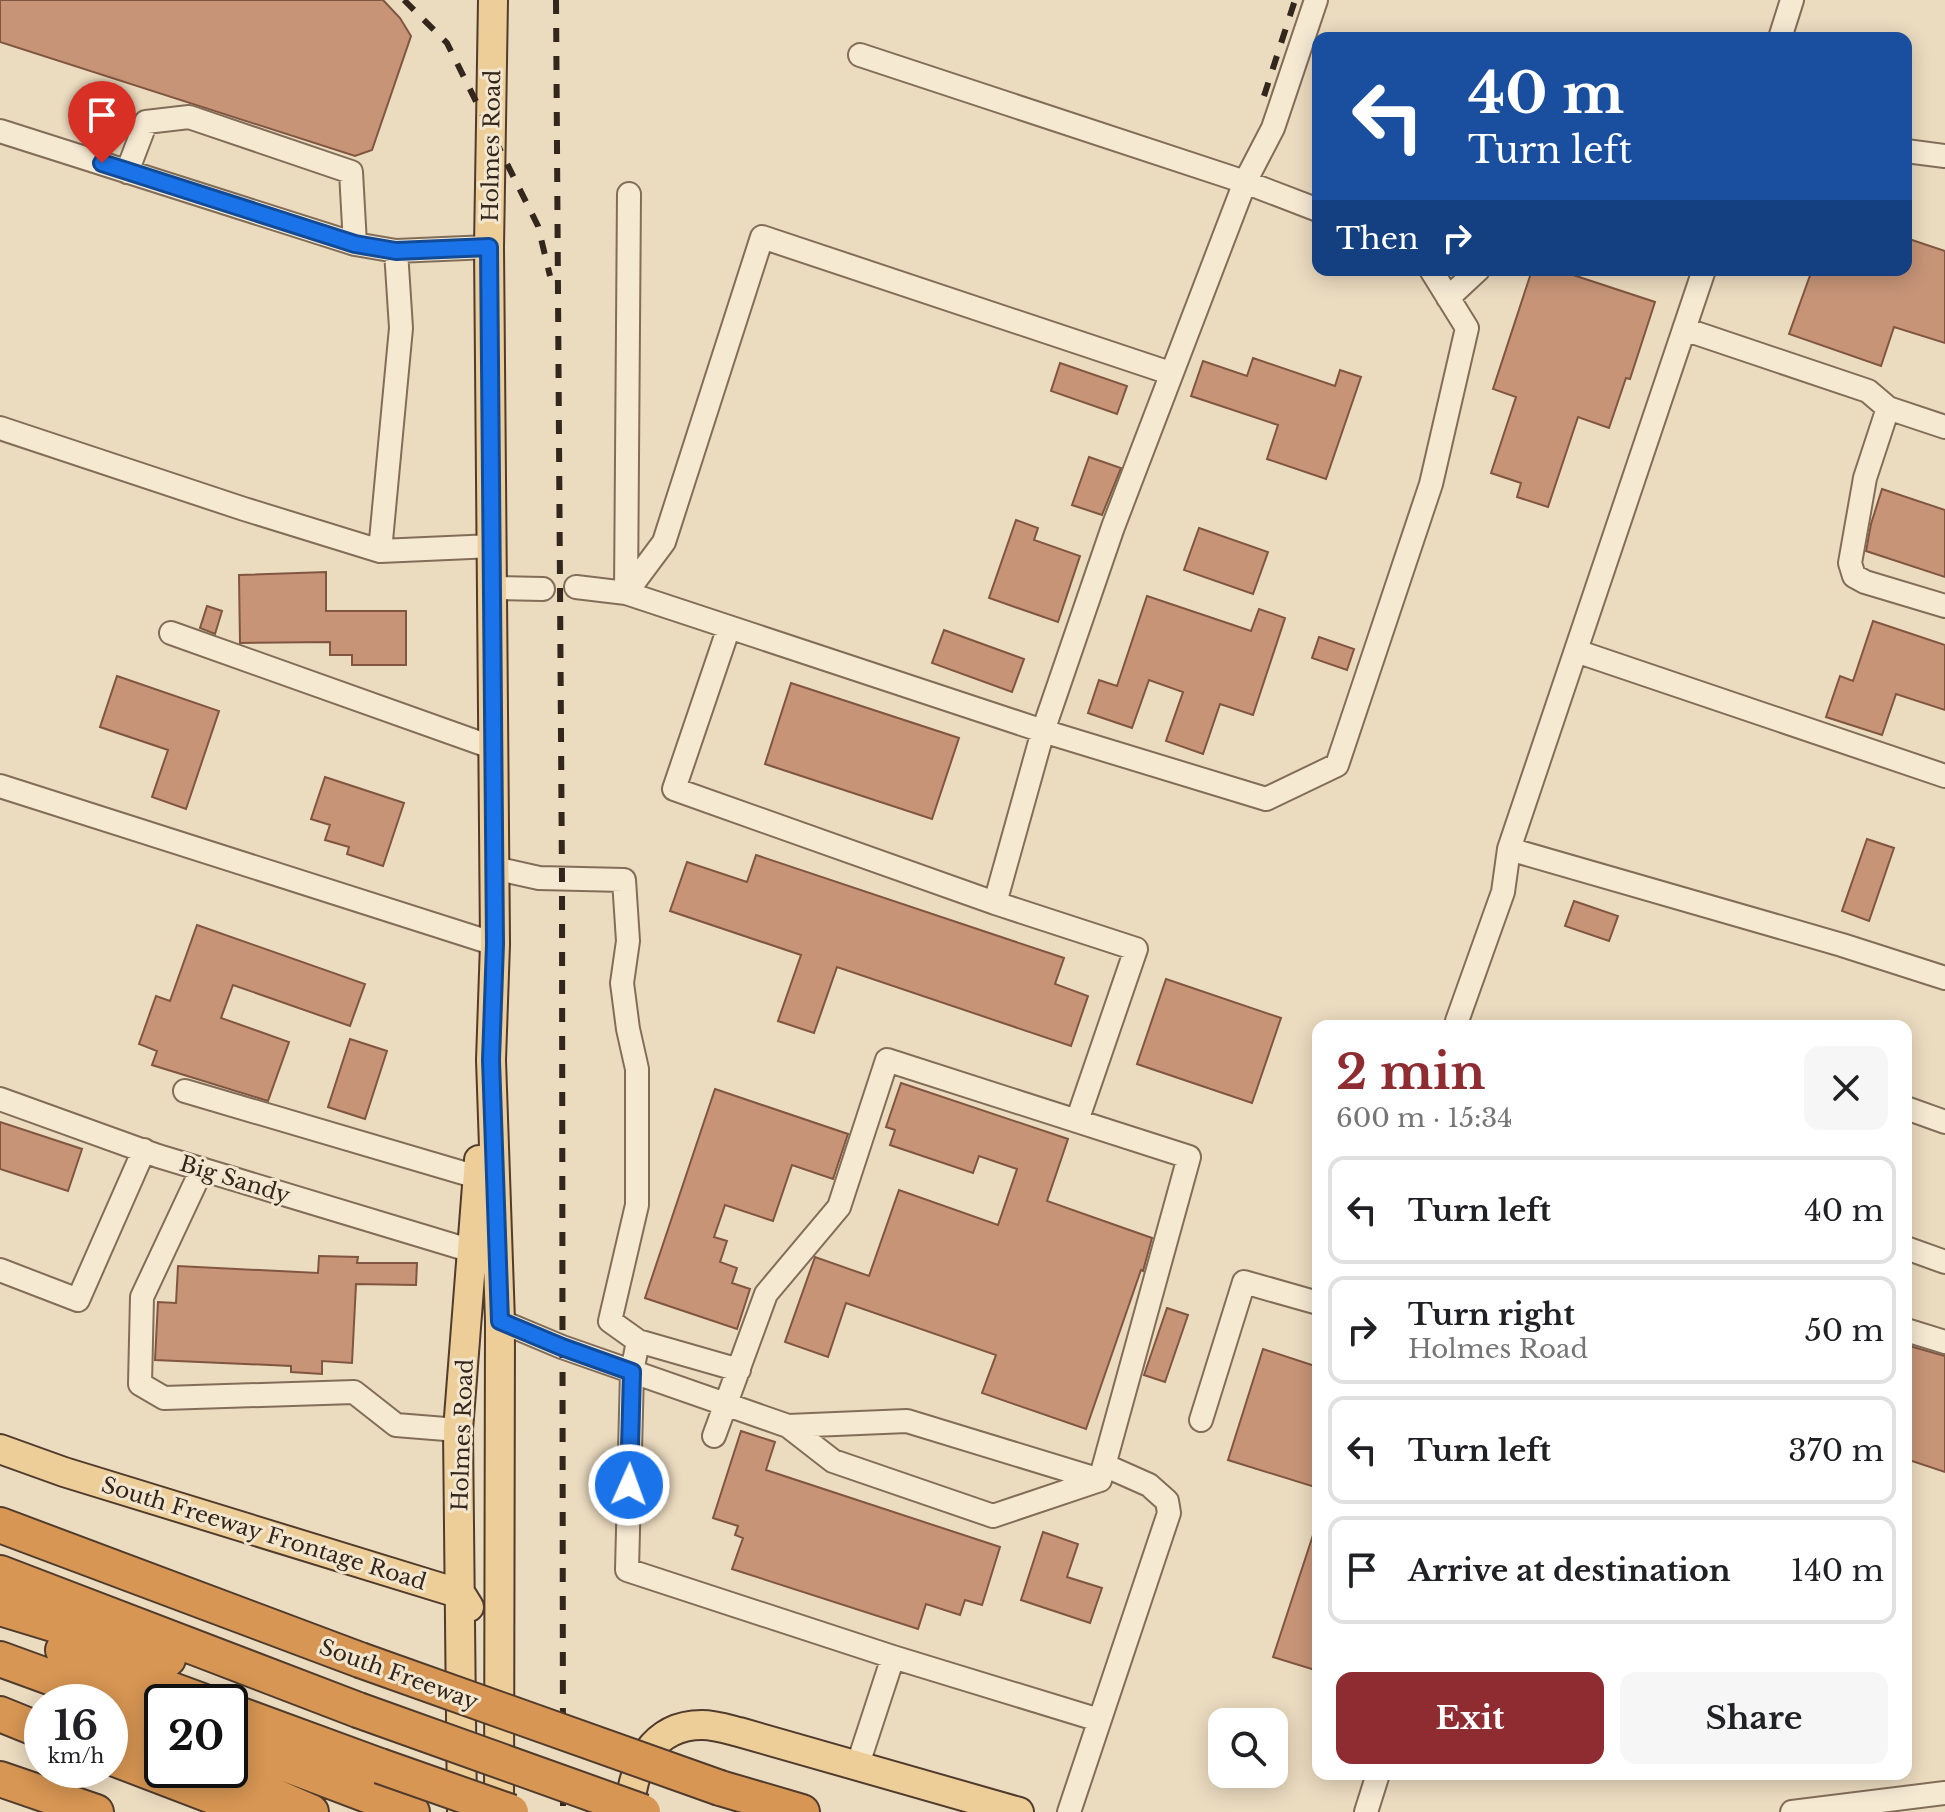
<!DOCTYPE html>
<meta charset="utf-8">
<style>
body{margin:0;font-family:"Libre Baskerville",serif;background:#f6f6f6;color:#202124;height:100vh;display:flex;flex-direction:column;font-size:30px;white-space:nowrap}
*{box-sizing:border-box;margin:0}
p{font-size:26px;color:#757577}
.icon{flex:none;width:44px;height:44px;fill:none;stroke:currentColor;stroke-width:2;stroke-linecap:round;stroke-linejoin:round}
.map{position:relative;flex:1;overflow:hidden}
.panel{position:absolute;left:1312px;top:1020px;width:600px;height:760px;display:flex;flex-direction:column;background:#fff;border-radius:16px;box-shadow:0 4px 20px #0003}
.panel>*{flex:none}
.top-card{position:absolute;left:1312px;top:32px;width:600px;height:244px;border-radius:16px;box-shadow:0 4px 20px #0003;background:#1a4fa0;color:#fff;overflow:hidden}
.tools{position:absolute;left:1208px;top:1708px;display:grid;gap:16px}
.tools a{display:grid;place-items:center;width:80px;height:80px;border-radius:16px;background:#fff;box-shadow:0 4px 20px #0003;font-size:40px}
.speed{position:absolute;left:24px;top:1684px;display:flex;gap:16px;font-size:40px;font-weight:700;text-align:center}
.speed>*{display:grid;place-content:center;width:104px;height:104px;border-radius:50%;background:#fff;box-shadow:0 4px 20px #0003;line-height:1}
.speed small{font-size:20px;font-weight:400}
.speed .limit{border:4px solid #111;border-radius:12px;background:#fff;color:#111}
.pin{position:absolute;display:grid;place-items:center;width:68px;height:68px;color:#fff;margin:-82px -34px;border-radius:50% 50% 50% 0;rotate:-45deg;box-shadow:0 0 8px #0007}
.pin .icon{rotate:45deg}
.me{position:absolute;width:88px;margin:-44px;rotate:2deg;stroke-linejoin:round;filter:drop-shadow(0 0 6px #0008)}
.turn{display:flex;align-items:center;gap:28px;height:168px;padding:0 24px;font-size:36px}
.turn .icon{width:104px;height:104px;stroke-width:2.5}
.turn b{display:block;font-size:56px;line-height:68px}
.then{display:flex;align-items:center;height:76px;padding:0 24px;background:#0003;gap:16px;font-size:30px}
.round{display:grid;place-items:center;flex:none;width:84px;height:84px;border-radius:16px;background:#f6f6f6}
.headline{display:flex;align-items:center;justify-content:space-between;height:136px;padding:0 24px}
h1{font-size:48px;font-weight:800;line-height:60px;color:#8e2c32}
.primary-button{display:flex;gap:16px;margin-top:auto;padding:16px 24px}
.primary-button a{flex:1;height:92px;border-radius:16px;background:#8e2c32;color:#fff;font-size:32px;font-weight:800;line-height:92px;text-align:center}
.primary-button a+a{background:#f6f6f6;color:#202124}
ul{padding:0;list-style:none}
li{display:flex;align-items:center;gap:24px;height:108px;margin:0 16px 12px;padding:0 8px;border:4px solid #e0e0e0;border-radius:16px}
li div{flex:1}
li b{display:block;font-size:30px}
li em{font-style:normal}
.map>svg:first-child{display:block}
</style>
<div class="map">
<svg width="1945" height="1812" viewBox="0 0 1945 1812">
<rect width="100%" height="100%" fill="#ebdbbf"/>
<path fill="#c79477" stroke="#805640" stroke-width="2" d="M0,0H383L400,18L411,36L372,150L355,156L0,42Z
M1906,238L1945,251V343L1894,327L1881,366L1789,334L1812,270H1906Z
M1532,270H1558L1655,302L1630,379L1626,378L1609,428L1578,417L1548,507L1517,497L1521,483L1491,473L1516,397L1493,389Z
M1253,358L1335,386L1340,370L1361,377L1326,479L1267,459L1278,425L1191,396L1203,361L1247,376Z
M1060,363L1127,386L1117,414L1051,391Z
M1089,457L1121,468L1102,515L1072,505Z
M1882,489L1945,510V577L1866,551L1871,524Z
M1016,520L1038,528L1034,540L1080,556L1058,622L989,598Z
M1199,528L1268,552L1253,594L1184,570Z
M326,572V611H406V665H352V655H330V642L240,643L239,575Z
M1147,596L1251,631L1259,609L1285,618L1253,715L1220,704L1203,754L1166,741L1183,692L1149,680L1132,728L1088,713L1099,680L1117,686Z
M207,606L222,611L215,634L200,628Z
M1873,621L1945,645V710L1896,694L1882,735L1826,717L1840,676L1853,681Z
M944,630L1024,659L1012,692L932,663Z
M1319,637L1354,649L1347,670L1312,658Z
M117,676L219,711L186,809L152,797L168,750L100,727Z
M791,683L959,738L932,819L765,764Z
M325,777L404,803L383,866L347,854L349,847L325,840L330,825L311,819Z
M1867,839L1894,848L1869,921L1842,911Z
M756,855L1064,958L1055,984L1088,996L1071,1046L837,967L814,1033L778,1021L801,955L670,911L687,862L747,882Z
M1574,901L1618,916L1609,941L1565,926Z
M197,925L365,984L350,1026L233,985L221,1018L289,1042L268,1101L152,1065L157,1051L139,1044L156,996L170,1001Z
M1166,979L1281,1018L1252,1103L1137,1064Z
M350,1039L387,1051L365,1119L328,1107Z
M901,1083L1068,1139L1047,1201L1152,1238L1143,1271L1141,1270L1086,1429L982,1393L996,1355L846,1303L828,1357L785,1342L815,1257L869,1276L899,1190L998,1225L1017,1169L979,1156L973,1173L890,1145L895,1130L886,1127Z
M715,1089L848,1134L833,1179L792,1165L773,1221L725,1205L714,1237L727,1241L720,1262L737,1268L732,1283L750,1289L737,1329L645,1298Z
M0,1122L82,1149L68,1191L0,1169Z
M319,1256L358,1257L357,1263H417L416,1285L356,1284L352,1363L322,1361V1374L291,1372V1366L155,1360L158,1302L176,1303L178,1266L318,1273Z
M1167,1308L1188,1315L1165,1382L1144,1375Z
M1906,1345L1945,1356V1472L1906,1459Z
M1263,1349L1318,1367V1488L1228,1460Z
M741,1431L775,1442L766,1470L1000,1547L982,1605L965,1600L960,1615L926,1604L918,1629L732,1569L743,1538L735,1535L738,1526L713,1518Z
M1315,1529H1318V1671L1273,1657Z
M1043,1532L1078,1544L1067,1577L1102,1588L1090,1623L1021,1600Z"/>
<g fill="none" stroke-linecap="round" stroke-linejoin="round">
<g stroke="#826d59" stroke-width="26">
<path id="minor" d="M1780,38L1792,0
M860,55L1245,182L1318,210
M0,131L355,244L396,251L489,247
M1906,151L1945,156
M127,172L146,122L189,117L351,172L355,244
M1704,270L1509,849L1842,945L1945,978
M1448,298L1478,270
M1684,329L1868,391L1888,408L1945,427
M1888,408L1865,478L1850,563L1854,576L1865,582L1945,606
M0,428L244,509L380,551L401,328L396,251
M380,551L493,546
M576,587L626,593L1043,731L1266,799L1337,765L1431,484L1467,328L1431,270
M493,588L543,589
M626,593L664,542L762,237L1170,373
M626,593L629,194
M729,627L674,789L995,903L1136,949L1077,1121
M171,633L494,748
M1576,651L1945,776
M0,786L495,944
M494,868L539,878L624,880L628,941L622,983L628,1029L637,1069V1205L610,1321L638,1341L739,1370
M995,903L1043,731L1113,527L1245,182L1273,128L1316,0
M1457,1021L1503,892L1509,849
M185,1091L477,1177
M0,1099L158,1156L472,1251
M1906,1108L1945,1122
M202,1169L142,1297L140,1384L164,1398L354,1392L396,1425L458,1430
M1906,1248L1945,1262
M0,1270L78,1300L144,1150
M500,1321L562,1347L788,1426L833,1461L993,1516L1100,1480
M1906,1330L1945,1342
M638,1341L632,1372L627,1570L893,1657L1099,1720
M1201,1420L1244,1282L1318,1303
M788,1426L907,1421L1100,1480
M714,1436L766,1294L839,1207L887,1060L1189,1157L1100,1480
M857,1767L893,1657
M1069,1812L1169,1513L1167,1501L1149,1485L1104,1465
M1366,1812L1378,1774
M1792,1812L1945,1793"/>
</g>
<g stroke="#503b2d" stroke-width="32">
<path id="major" d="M493,0L489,247L495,944L491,1060L500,1321L499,1812
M0,1449L64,1472L461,1594L469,1607
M462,1812L458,1430L479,1160
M630,1812C631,1769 652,1725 702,1725C714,1725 727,1729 739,1732L1019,1812"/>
</g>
<g stroke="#503b2d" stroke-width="38">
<path id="highway" d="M0,1525L360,1660
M0,1573L358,1710
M0,1608L168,1659
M63,1650L205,1702
M0,1659L162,1718
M230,1711L380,1766
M0,1714L42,1731
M110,1726L162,1748
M230,1743L412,1812
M110,1757L254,1812
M214,1770L311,1812
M0,1779L96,1812
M720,1788L802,1812"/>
</g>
<use href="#minor" stroke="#f6e9d2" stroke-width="22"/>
<use href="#major" stroke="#edce98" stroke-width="28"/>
<use href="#highway" stroke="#d79653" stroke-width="34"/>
<path stroke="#33261c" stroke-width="6" stroke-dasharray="14 14" stroke-linecap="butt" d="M404,0L447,43L538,226L550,276
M556,0L562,880L563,1812
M1264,96L1295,0"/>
<g stroke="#503b2d" stroke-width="38" stroke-linecap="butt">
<path id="highway-bridge" d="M360,1660L720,1788
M358,1710L643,1812
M380,1766L511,1812"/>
</g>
<use href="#highway-bridge" stroke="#d79653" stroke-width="34"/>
</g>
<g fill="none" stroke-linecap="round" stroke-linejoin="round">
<g stroke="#114b97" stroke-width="20">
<path id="route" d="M102,163L355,244L396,251L489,247L495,944L491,1060L500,1321L562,1347L632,1372L629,1485"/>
</g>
<use href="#route" stroke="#1a73e8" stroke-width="14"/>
</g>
<g text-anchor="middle" stroke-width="6" stroke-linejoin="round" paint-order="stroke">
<g font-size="22" fill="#33261c" stroke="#f3e6ce">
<text transform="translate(491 146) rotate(-89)" y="8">Holmes Road</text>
<text transform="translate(235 1179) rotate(17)" y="8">Big Sandy</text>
<text transform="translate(462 1435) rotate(-88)" y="8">Holmes Road</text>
<text transform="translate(264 1533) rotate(17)" y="8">South Freeway Frontage Road</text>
<text transform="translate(399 1674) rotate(20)" y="8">South Freeway</text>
</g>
</g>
</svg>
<div class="tools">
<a><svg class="icon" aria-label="search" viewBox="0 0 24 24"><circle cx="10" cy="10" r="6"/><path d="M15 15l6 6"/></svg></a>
</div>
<div class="speed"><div>16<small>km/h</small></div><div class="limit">20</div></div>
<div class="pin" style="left:102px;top:163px;background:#d93025"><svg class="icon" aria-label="arrive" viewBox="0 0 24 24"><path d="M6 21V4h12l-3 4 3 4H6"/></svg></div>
<svg class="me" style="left:629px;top:1485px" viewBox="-20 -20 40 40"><circle r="17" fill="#1a73e8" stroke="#fff" stroke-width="3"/><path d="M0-11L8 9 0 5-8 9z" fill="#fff"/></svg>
<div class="top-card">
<div class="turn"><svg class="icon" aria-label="left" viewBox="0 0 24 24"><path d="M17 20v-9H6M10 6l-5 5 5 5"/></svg><div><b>40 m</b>Turn left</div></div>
<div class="then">Then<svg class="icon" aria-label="right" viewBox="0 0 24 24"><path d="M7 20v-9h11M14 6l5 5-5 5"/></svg></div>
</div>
<section class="panel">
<div class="headline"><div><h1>2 min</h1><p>600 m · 15:34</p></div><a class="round"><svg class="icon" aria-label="close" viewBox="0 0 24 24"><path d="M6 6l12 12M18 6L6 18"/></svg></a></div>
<ul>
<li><svg class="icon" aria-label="left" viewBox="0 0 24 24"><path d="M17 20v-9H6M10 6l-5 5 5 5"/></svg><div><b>Turn left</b></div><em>40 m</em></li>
<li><svg class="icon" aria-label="right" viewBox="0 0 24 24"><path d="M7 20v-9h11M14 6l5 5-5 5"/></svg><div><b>Turn right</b><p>Holmes Road</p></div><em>50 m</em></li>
<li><svg class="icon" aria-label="left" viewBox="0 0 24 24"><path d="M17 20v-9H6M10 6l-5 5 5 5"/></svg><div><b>Turn left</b></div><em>370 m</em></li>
<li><svg class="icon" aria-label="arrive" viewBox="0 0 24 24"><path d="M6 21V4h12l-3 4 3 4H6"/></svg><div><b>Arrive at destination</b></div><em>140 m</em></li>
</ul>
<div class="primary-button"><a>Exit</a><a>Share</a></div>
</section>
</div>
